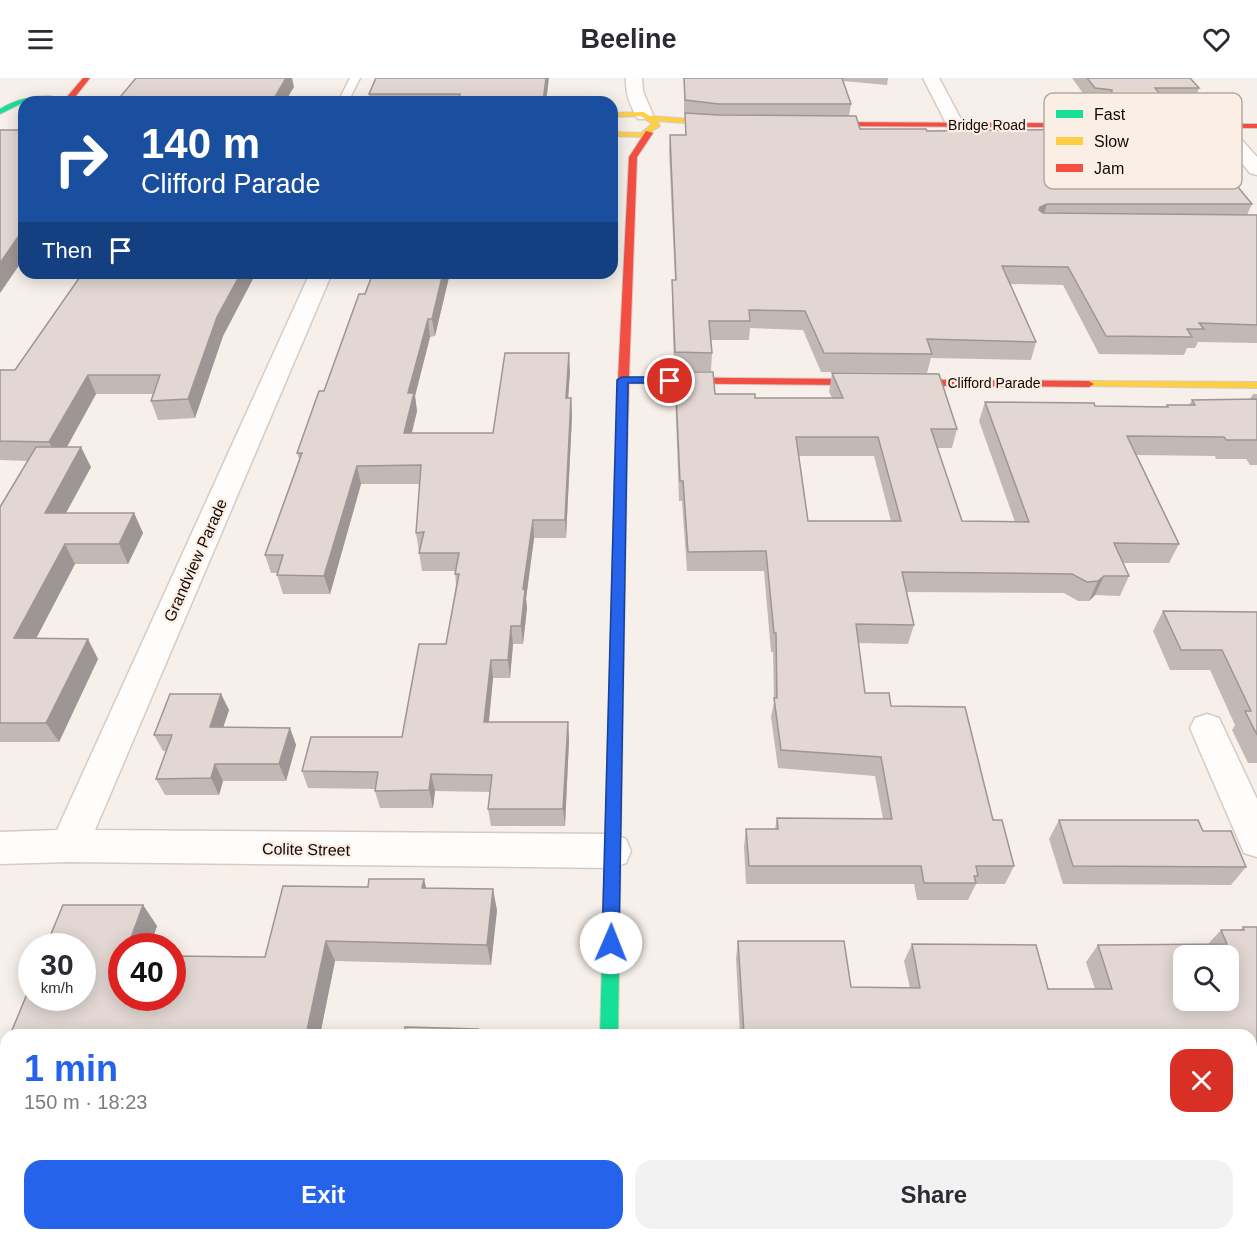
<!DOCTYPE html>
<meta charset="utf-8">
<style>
body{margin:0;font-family:Arial,sans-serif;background:#f2f2f3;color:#2b2b33;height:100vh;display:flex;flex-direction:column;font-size:22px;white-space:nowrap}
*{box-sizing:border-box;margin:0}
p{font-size:20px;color:#7c7c81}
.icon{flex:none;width:33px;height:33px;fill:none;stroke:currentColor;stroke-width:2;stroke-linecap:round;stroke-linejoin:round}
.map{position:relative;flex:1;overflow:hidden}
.details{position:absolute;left:0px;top:951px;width:1257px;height:212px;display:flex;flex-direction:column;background:#fff;border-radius:18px 18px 0 0;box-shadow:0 3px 15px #0003}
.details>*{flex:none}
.guide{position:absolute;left:18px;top:18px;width:600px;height:183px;border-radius:18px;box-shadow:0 3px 15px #0003;background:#1a4fa0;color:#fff;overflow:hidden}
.fabs{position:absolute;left:1173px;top:867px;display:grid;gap:12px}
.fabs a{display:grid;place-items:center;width:66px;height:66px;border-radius:12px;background:#fff;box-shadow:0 3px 15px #0003;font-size:30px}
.speed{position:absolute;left:18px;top:855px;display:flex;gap:12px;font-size:30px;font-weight:700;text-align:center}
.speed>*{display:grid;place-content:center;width:78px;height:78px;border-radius:50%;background:#fff;box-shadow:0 3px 15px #0003;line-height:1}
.speed small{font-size:15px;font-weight:400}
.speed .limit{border:9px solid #d22;background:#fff;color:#111}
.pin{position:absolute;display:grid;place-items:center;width:51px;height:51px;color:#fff;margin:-26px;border:3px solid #fff;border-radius:50%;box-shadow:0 2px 6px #0007}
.me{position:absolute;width:66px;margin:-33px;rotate:1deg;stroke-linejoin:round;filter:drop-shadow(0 0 4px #0008)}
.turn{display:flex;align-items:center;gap:21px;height:126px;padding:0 24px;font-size:27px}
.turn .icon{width:78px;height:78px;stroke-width:2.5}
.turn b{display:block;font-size:42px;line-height:51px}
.then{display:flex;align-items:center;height:57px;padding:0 24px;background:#0003;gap:12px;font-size:22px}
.round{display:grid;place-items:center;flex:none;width:63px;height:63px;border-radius:18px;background:#f2f2f3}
.overview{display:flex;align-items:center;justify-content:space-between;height:102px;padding:0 24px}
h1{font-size:36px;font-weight:700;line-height:45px;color:#2563eb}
.button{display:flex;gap:12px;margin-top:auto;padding:12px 24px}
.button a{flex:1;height:69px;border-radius:18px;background:#2563eb;color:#fff;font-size:24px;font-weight:700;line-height:69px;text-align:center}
.button a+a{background:#f2f2f3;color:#2b2b33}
header{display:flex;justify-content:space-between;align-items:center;height:78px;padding:0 24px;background:#fff;font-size:27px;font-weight:700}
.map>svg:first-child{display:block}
</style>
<header><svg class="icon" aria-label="menu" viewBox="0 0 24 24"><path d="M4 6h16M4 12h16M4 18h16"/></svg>Beeline<svg class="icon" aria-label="heart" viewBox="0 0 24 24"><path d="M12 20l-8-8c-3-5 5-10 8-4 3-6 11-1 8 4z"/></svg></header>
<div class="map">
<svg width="1257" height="1162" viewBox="0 0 1257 1162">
<rect width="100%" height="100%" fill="#f6efea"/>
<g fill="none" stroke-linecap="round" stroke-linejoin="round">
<g stroke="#d5cbc5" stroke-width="3">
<path id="lane" d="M350,0H360L348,24H338Z"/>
</g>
<g stroke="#d5cbc5" stroke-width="3">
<path id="street" d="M626,0H642L643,13L653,37L650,41H638C630,28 625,15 626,0Z
M923,0H939L964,47L961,51H949Z
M1220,43L1226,44L1257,79V97L1250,95L1211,48L1214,44Z
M310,195H332L95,752L612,756L626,761L631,773L626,785L612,790L69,784L0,786V754L57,752Z
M1207,636L1219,640L1257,721V779L1244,775L1190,650L1195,640Z"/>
</g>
<g stroke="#d5cbc5" stroke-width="2">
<path id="fast" d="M50,18L72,24L42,22L24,24L0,36V31C16,21 32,18 50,18Z
M616,620L621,621L623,625L618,957H600L609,625L611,621Z
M595,1156H615V1162H595Z"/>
</g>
<g stroke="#d5cbc5" stroke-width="2">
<path id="slow" d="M643,34L650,38L730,44L734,46L730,48L657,43L660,48L643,59L612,58V54L641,55L652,46L641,38L612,39V35Z
M1089,303L1257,304V310L1085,308V304Z
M621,381L627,384L623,625L621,629H611L609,625L615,384Z"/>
</g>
<g stroke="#d5cbc5" stroke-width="2">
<path id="jam" d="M83,0H90L75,19V24H67V19Z
M812,44L1257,46V50L815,48H812Z
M646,53L653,55L637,79L629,299L1089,303L1094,306L1089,309L629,305L627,384L625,386H617L618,302L629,79Z"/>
</g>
<use href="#lane" fill="#fefdfc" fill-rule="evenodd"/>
<use href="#street" fill="#fefdfc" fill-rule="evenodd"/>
<use href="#fast" fill="#16e098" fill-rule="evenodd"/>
<use href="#slow" fill="#ffcf43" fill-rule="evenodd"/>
<use href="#jam" fill="#f24e42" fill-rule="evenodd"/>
</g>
<path fill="#c2b9b5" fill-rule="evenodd" d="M376,0L546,24H370L369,16Z
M684,0H888L887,7L843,3L851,26L849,38L860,51L927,53L1107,51L1110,40H1106L1107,27L1090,25L1072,0H1190L1199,10L1194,25H1168L1163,39L1252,126L1247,137H1257V265L1198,264L1195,270H1187L1184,277L1099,276L1063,207L1010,206L1036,264L1031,282L931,280L927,295L821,294L803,252L750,250L749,262H711L712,275L711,293H674L672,220V202H675L669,73L670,57H685V35H684Z
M0,52H24V180L0,215Z
M256,195L223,258L195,340L158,342L151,323L153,316H96L67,369L91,389L66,435H134L143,455L128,486H75L36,560L98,581L59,664H0V429L28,383L0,382V292H15L80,200L78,196Z
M373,195H450L435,258L430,259L415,318L417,333L412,355H493L570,293L568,320H571L572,338L566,460H534L526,521L527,530L523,566H513L510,600H493L489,644H568L569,662L565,748H491L488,731L490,714L435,713L433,730H380L375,713V711L308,710L302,693L402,659L446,566L456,507L455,493H422L416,455L420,406H361L330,516H283L277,497V495H271L265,477L299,381L297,375Z
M675,294L715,316L755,320H832L829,314L832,295L957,351L952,370H937L962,443L1015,444L979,343L985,324L1095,328L1166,329L1167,327H1189L1192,322L1250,321L1253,316H1257V387H1250L1246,381H1216L1215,378L1137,377L1179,466L1169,485H1123L1129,498L1120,518L1095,517L1089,523H1078L1064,515L907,514L914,547L908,566L858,565L865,615L891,628L993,742L1014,788L1005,806H976L968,822H917L914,806H746L744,769L746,751H775L777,740L883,741L875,698L778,690L771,639L774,624L773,574H771L764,493H687L682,423H679L675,313ZM799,378H874L891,443H808Z
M1163,533L1257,534V685H1248L1232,652L1235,647L1210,592H1170L1153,553Z
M221,616L229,632L223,649L290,650L296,667L286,703H223L219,717H165L156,701L166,673H163L154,657Z
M1059,742L1246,789L1231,807L1063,806L1049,761Z
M426,810L497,832L491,887L335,883L320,957H10L143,827L157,848L150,868H122V920L265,879Z
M1243,849H1257V1071H1251V957H740L736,880L738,863L851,909L910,910L904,883L912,866L1048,911H1095L1086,884L1098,867L1208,866L1221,852H1240Z"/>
<path fill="#9e9694" d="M286,0H292L294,9L285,24H272Z
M546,0H549L546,24H543Z
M1047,126L1042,143L1035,146L1040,129Z
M18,159L24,173V180L0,215V185Z
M241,195H256L223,258L195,340L188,321L217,239Z
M443,195H450L435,258L432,241Z
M428,241L430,259L415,318L417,333L407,373L404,355L408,315Z
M569,275L570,293L567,338L566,320Z
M88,297L96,316L59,383L49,364Z
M571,320L572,338L566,460L565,442Z
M81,369L91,389L55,455L45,435Z
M357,388L361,406L330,516L324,498Z
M134,435L143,455L128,486L119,466Z
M533,442L534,460L526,521L527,530L523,566L521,548L523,511Z
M65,466L75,486L26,580L14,560Z
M1104,498L1095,517L1089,523L1098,503Z
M511,548L513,566L510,600L508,582Z
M88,561L98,581L59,664L46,645Z
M491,582L493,600L487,661L484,644Z
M221,616L229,632L218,665L210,649Z
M568,644L569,662L565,748L563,731Z
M290,650L296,667L286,703L279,686Z
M215,686L223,703L219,717L211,700Z
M431,696L435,713L433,730L429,712Z
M424,801L429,822L422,810Z
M493,811L497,832L491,887L487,867Z
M143,827L157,848L150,868H128Z
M326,863L335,883L320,957H306Z
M6,1103V1155L0,1151V1121Z
M513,1156H519L518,1162H513Z"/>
<path fill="#e2d7d3" stroke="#9e9694" stroke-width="1.5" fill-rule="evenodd" d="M136,0H286L272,24H116Z
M376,0H546L543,24H458L460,16H369Z
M684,0H842L851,26H719L685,22Z
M1087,0H1190L1199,10H1155L1168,25H1111L1112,12L1095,10Z
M685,35L719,37L856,38L860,51H926L927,53L1110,51L1111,39H1180L1252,126H1047L1040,129L1039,132L1043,135L1257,137V247L1199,245L1204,251H1187L1192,259L1106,258L1068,189L1002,188L1036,264L927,261L932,276L824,275L805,233L749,232L750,243H709L712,275L675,274L672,202H676L670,57H686Z
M0,52H24V159H18L0,185Z
M78,195H241L217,239L188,321L151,323L160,297H88L49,364L0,363V292H15L82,196Z
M373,195H443L432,241H428L408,315H414L404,355H493L505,275H569L566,320H571L565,442H533L523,511L525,512L521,548H511L508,582H491L484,644H568L563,731H488L492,697L431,696L429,712L375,713L378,694L302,693L311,659H402L419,566H446L459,496H455L459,475H419L424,454L416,455L421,387L357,388L324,498L277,497L283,477H265L302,375H297L319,313H324L359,216H365Z
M675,294H713L715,316H755V320H843L832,295L939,296L957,351H931L962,443L1029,444L985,324L1094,325L1095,328L1168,329L1167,327H1195L1192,322L1257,321V362H1226L1224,359L1127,358L1179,466L1114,465L1129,498H1104L1098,503L1087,504L1072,496L902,494L914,547L856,546L865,615H889L891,628L965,629L993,742H1002L1014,788H976L978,798H974L976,805H924L921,788H749L746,751H778L777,740L892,741L881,679L781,672L774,620H777L776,555H774L766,473L688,474L683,403H680ZM796,359H878L901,443H808Z
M36,369H81L45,435H134L119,466H65L14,560L88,561L46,645H0V429Z
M1163,533L1257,534V657L1245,633H1251L1222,572H1181Z
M170,616H221L210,649L290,650L279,686H215L211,700L156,701L172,657H154Z
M1059,742H1198L1203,753H1231L1246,789L1073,788Z
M369,801H424L422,810L493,811L487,867L326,863L306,957H10L32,904V920H82V868H46L63,827H143L128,868H122V920H172V878L265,879L283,808L368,809Z
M1243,849H1257V1057H1251V957H752L751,955H744L738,863H844L851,909L920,910L912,866L1036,867L1048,911H1112L1098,867L1227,866L1221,852H1244ZM1184,878H1228V922H1184Z
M405,949L478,951L477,957H404Z
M6,967V1103L0,1121V981Z
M0,1146H6V1156H513V1162H0Z"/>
<path fill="#2563eb" stroke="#184099" stroke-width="1.5" d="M670,299L675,303L673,305H628L619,865L617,871L611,873L605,871L602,865L617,302L622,299Z"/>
<g text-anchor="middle" stroke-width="4.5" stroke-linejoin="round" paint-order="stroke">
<g font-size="14" fill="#130903" stroke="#fbeee5">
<text x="987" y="52">Bridge Road</text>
<text x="994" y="310">Clifford Parade</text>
</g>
<g font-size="16" fill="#130903" stroke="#fbeee5">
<text transform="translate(195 482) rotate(-66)" y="6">Grandview Parade</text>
<text transform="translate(306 771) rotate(1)" y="6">Colite Street</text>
</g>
</g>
<rect x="1044" y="15" width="198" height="96" rx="9" fill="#fbeee5" stroke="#b5a9a1" stroke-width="1.5"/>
<rect x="1056" y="32" width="27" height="8" fill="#16e098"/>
<rect x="1056" y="59" width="27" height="8" fill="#ffcf43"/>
<rect x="1056" y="86" width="27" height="8" fill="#f24e42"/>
<g font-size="16" fill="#130903">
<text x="1094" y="42">Fast</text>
<text x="1094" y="69">Slow</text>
<text x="1094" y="96">Jam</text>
</g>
</svg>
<div class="fabs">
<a><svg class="icon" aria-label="search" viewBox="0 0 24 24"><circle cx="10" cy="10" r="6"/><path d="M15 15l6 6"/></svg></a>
</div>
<div class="speed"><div>30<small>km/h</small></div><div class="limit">40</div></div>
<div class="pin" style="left:670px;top:303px;background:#d93025"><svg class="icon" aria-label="arrive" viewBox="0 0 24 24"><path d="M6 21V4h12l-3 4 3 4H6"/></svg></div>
<svg class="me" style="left:611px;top:865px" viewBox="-20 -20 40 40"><circle r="19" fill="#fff"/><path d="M0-13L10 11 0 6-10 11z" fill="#2563eb"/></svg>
<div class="guide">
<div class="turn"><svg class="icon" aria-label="right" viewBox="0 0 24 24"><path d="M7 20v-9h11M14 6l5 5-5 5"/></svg><div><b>140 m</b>Clifford Parade</div></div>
<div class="then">Then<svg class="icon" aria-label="arrive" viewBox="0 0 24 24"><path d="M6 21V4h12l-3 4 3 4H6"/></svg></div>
</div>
<section class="details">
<div class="overview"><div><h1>1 min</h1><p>150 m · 18:23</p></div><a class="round" style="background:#d93025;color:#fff"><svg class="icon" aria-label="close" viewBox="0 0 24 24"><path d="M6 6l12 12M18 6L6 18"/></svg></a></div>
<div class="button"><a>Exit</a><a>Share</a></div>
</section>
</div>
